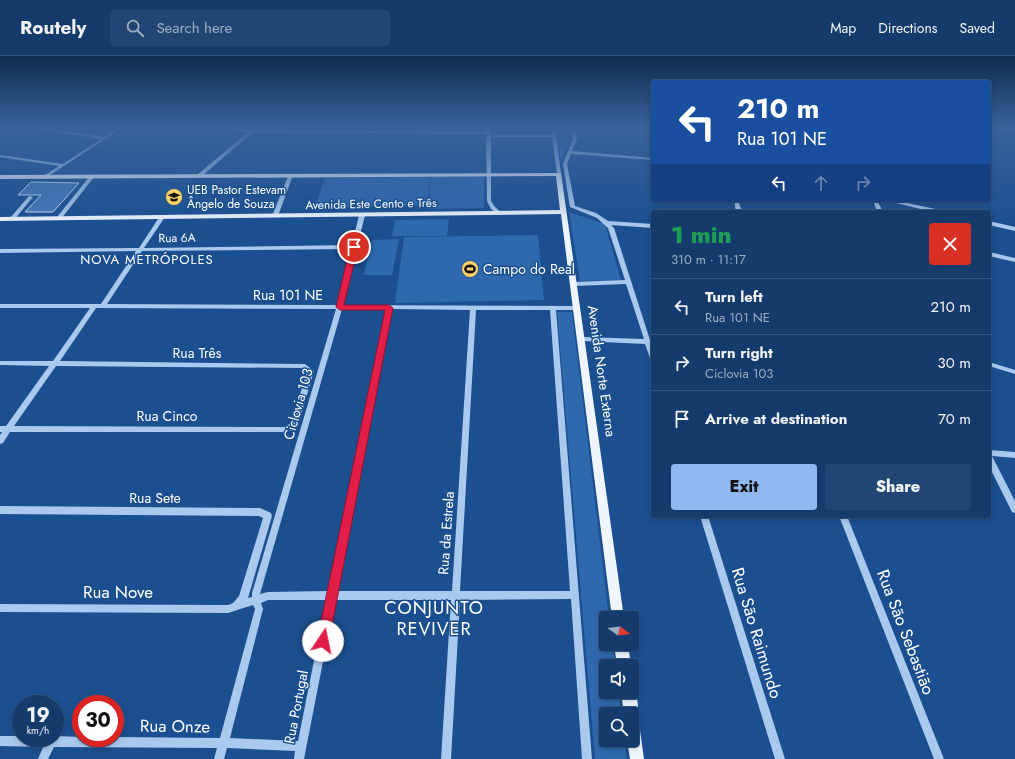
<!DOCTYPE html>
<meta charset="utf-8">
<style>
body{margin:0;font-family:Jost,sans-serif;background:#214673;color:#f1f3f6;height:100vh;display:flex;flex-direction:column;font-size:15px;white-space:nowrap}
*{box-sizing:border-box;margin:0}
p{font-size:13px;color:#9dadc1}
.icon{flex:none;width:22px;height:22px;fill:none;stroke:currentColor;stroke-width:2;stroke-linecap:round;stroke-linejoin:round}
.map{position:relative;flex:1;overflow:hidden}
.side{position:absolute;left:651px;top:154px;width:340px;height:308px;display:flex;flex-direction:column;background:#143b6b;border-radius:4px;box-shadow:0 2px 6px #0003,0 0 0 1px #33557e}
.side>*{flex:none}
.banner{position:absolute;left:651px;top:24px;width:340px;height:122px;border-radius:4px;box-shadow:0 2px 6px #0003,0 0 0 1px #33557e;background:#1a4fa0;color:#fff;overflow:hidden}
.needle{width:26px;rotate:105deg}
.controls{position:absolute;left:599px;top:555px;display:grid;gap:8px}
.controls a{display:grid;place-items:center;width:40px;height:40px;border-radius:4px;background:#143b6b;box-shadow:0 2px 6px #0003,0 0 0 1px #33557e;font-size:20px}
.speed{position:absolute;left:12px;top:639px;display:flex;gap:8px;font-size:20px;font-weight:700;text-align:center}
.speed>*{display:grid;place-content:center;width:52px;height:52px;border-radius:50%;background:#143b6b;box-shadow:0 2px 6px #0003,0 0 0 1px #33557e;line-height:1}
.speed small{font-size:10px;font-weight:400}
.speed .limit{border:6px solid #d22;background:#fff;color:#111}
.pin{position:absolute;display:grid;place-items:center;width:34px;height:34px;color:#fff;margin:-17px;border:2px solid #fff;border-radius:50%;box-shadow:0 1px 4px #0007}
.me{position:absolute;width:44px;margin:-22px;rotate:11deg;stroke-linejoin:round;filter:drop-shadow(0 0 3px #0008)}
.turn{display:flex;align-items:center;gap:14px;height:84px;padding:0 20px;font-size:18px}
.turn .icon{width:52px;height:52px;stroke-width:2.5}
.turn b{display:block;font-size:28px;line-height:34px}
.lanes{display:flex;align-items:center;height:38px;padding:0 20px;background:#0003;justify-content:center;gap:20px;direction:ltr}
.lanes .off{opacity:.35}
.round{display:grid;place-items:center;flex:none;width:42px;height:42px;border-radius:4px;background:#214673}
.headline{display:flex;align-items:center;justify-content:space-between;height:68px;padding:0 20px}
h1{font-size:24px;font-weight:800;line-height:30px;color:#1e9e55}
.action{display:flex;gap:8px;margin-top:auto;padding:8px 20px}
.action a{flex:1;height:46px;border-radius:4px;background:#90b9f0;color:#111;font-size:16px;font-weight:800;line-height:46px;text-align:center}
.action a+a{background:#214673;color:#f1f3f6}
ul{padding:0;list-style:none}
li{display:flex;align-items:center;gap:12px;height:56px;padding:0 20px;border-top:1px solid #33557e}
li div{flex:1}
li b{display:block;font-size:15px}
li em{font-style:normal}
header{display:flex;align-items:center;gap:24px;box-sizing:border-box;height:56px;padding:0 20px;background:#143b6b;border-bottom:1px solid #33557e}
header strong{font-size:19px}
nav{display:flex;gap:22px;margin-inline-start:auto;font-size:14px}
.search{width:280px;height:36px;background:#214673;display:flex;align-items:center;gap:10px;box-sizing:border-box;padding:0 14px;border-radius:4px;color:#9dadc1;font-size:15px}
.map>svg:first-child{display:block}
</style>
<header>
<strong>Routely</strong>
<div class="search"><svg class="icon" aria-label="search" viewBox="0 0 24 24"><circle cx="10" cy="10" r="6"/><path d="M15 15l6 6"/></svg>Search here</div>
<nav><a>Map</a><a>Directions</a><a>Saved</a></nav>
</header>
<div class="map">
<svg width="1015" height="703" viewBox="0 0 1015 703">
<rect width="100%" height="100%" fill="#1b4f8f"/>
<path fill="#2e69ad" d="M557,72H569V88L562,100H560Z
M484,119V152L428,153L431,120Z
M430,121L427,150L315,152L325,122Z
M569,156L605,168L621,224L580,225Z
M449,163L447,180H392L395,164Z
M538,179L544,244L395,247L404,181Z
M399,183L392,219H364L372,184Z
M557,256H572L609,562H606V588H613L615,610H606V636H618L621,658H606V684H624L627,703H595Z"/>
<path fill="#4478b7" stroke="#cfe3fa" d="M31,126L79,127L53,156H25L41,139H18Z"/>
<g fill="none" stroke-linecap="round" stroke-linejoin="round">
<path fill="#a9c9ee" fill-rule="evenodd" d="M35,72H44L104,81L118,72H122L44,123H42V121L59,110L0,101V99L63,108L101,83L37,73Z
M226,72C234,71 247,76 254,72H256V74L485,76L484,72H488L491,77V79H552L551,72H555L561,118L559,119L557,118L552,81H491V145L495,151L502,157L499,159L491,153L487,145L486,78L253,76L201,121H197V119L248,76L228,73Z
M571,72H575L577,83L572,95L653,102V104L571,98L567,108L575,150L596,157L608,165L653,168V172L611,169L614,172L650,284H653V288H652L653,292V304L650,302L645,288L582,285L579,283L582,281L644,283L626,228L574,230L571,228L574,226L625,224L608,172L597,162L570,151L563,108L573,83Z
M994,72H1002L1015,74V76Z
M289,118L293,119L278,160L273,161L272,160Z
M90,120L94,121L61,163H57V161Z
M29,140L33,141L14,164H10V162Z
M734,144H738L742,156H736Z
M873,144H877L883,156H877Z
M884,144H893L940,154L943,156H933Z
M960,144H964V145L962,146H960Z
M362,157L365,159L343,249L577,250L580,252L577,254H556L592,703H582L571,543L460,544L451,703H441L451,544H335L304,703H294L295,695L227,692L224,703H214L217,692L54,691L48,703H38L43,691L0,690V680H21V682H55V680L81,681V682H115V681L220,682L255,553L253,549L228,557L0,556V548L228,549L233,547L239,540L263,462L259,460L0,458V450L260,452L271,457L272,460L248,542L252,541V537L336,253L96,252L60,305L305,308L314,315L298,369L297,371L288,376H10L3,387L0,388V379L2,376H0V370H6L49,310L0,309V305H53L90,252H0V248H101L136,195L0,197V193L139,192L160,160L162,159L165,161L144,192L352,189L359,159ZM351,193L337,249L107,248L142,195ZM342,253H386L328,535L268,536L260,538ZM392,253L470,254L452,535H337ZM476,254H550L570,535H460ZM56,310L302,312L307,316L291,367L284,371L14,370ZM268,544H326L298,685L230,682L263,553L261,547Z
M989,165L1015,171V175L989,169Z
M989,196L1015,202V206L989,200Z
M989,306L1015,314V318L989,310Z
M989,394L1015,396V402L992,400L1015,445V457L1012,456L989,410Z
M700,460H708L785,703H775Z
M839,460H847L944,703H934Z"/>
<path fill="#f0f6ff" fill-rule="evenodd" d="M561,117L624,562H612L561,158L0,165V161L560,154L556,120L0,123V119Z
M614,588H628L631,610H617Z
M632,631C637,637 640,654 637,662L639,667L644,703H630L627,684H632V658H624L621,636H632Z"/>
</g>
<linearGradient id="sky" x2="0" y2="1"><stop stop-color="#0f2b4f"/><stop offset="0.42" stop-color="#39639b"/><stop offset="1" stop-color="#39639b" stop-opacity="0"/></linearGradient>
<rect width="1015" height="170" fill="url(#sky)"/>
<path fill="#e11d48" stroke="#92132f" d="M354,189L358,191L344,249H389L393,252L329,585L327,589L323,591L319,589L317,585L385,254H340L336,251L350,191Z"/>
<defs>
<g id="school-disc" transform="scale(0.9)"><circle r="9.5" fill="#ffd166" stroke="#1b4f8f"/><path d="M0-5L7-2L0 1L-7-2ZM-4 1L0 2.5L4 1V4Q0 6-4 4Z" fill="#111"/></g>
<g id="stadium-disc" transform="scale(0.9)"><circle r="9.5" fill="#ffd166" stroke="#1b4f8f"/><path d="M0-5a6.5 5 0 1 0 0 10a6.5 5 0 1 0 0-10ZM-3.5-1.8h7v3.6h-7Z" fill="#111"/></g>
</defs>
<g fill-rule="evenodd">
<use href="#school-disc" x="174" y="141"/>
<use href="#stadium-disc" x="470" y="213"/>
</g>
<g text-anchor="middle" stroke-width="3" stroke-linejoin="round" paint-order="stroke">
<g font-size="12" fill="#fff" stroke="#1b4f8f" text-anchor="start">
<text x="187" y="138">UEB Pastor Estevam<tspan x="187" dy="14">Ângelo de Souza</tspan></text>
</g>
<g font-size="12" fill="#fff" stroke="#1b4f8f">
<text transform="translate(371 148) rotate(-1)" y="4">Avenida Este Cento e Três</text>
<text transform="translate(177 182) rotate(-1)" y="4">Rua 6A</text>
</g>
<g font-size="13" letter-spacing="1" fill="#fff" stroke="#1b4f8f">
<text x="147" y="208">NOVA METRÓPOLES</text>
</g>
<g font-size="14" fill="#fff" stroke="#1b4f8f" text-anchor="start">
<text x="483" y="218">Campo do Real</text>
</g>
<g font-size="14" fill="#fff" stroke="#1b4f8f">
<text x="288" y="244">Rua 101 NE</text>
<text x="197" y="302">Rua Três</text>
<text transform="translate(602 315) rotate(82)" y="5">Avenida Norte Externa</text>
<text transform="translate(298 348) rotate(-74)" y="5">Ciclovia 103</text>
<text x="167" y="365">Rua Cinco</text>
<text x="155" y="447">Rua Sete</text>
<text transform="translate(446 477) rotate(-86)" y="5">Rua da Estrela</text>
<text transform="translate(296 651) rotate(-79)" y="5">Rua Portugal</text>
</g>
<g font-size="17" fill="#fff" stroke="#1b4f8f">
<text x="118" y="542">Rua Nove</text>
<text transform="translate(906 576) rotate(69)" y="6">Rua São Sebastião</text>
<text transform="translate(757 577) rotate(73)" y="6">Rua São Raimundo</text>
<text transform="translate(175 670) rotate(1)" y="6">Rua Onze</text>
</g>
<g font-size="18" letter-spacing="1" fill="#fff" stroke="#1b4f8f">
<text x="434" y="558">CONJUNTO<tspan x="434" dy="21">REVIVER</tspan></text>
</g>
</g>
</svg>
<div class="controls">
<a><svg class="needle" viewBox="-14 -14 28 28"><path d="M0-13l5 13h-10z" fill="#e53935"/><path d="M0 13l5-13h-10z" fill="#9dadc1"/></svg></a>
<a><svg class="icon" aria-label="sound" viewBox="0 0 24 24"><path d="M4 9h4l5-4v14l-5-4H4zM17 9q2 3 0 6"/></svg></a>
<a><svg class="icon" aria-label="search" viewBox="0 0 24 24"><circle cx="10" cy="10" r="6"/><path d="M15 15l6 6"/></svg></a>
</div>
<div class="speed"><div>19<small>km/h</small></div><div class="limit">30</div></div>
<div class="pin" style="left:354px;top:191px;background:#d93025"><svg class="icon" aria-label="arrive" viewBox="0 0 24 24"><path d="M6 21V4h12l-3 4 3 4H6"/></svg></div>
<svg class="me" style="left:323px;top:585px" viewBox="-20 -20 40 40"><circle r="19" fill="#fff"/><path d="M0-13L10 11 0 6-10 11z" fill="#e11d48"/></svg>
<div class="banner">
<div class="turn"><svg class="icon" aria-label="left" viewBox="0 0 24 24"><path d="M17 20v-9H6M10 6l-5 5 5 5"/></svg><div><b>210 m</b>Rua 101 NE</div></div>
<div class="lanes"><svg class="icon" aria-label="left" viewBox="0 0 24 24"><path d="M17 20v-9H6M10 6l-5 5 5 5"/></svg><svg class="icon off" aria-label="ahead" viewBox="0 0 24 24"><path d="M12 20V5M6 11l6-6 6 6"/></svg><svg class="icon off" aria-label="right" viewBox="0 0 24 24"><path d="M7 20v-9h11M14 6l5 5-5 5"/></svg></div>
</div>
<section class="side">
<div class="headline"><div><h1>1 min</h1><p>310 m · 11:17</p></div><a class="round" style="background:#d93025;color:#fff"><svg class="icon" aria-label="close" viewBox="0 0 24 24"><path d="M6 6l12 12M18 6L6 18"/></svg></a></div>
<ul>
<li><svg class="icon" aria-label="left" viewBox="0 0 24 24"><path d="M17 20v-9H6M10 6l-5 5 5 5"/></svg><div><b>Turn left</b><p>Rua 101 NE</p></div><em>210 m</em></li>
<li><svg class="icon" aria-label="right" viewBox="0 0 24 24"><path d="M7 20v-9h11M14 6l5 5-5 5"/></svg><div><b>Turn right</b><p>Ciclovia 103</p></div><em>30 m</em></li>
<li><svg class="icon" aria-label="arrive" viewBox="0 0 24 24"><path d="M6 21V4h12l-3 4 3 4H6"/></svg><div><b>Arrive at destination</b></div><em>70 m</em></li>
</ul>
<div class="action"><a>Exit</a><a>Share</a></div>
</section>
</div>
